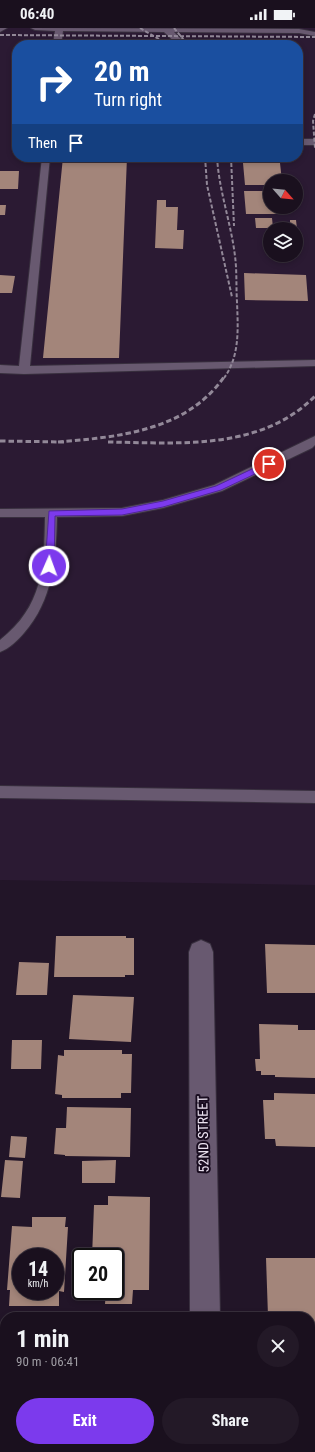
<!DOCTYPE html>
<meta charset="utf-8">
<style>
body{margin:0;font-family:"Roboto Condensed",sans-serif;background:#231927;color:#f1f3f6;height:100vh;display:flex;flex-direction:column;font-size:15px;white-space:nowrap}
*{box-sizing:border-box;margin:0}
p{font-size:13px;color:#9f9da4}
.icon{flex:none;width:22px;height:22px;fill:none;stroke:currentColor;stroke-width:2;stroke-linecap:round;stroke-linejoin:round}
.map{position:relative;flex:1;overflow:hidden}
.details{position:absolute;left:0px;top:1284px;width:315px;height:140px;display:flex;flex-direction:column;background:#1a101e;border-radius:16px 16px 0 0;box-shadow:0 2px 6px #0003,0 0 0 1px #38303c}
.details>*{flex:none}
.hud{position:absolute;left:12px;top:12px;width:291px;height:122px;border-radius:16px;box-shadow:0 2px 6px #0003,0 0 0 1px #38303c;background:#1a4fa0;color:#fff;overflow:hidden}
.needle{width:26px;rotate:117deg}
.tools{position:absolute;left:263px;top:146px;display:grid;gap:8px}
.tools a{display:grid;place-items:center;width:40px;height:40px;border-radius:50%;background:#1a101e;box-shadow:0 2px 6px #0003,0 0 0 1px #38303c;font-size:20px}
.speed{position:absolute;left:12px;top:1220px;display:flex;gap:8px;font-size:20px;font-weight:700;text-align:center}
.speed>*{display:grid;place-content:center;width:52px;height:52px;border-radius:50%;background:#1a101e;box-shadow:0 2px 6px #0003,0 0 0 1px #38303c;line-height:1}
.speed small{font-size:10px;font-weight:400}
.speed .limit{border:2px solid #111;border-radius:6px;background:#fff;color:#111}
.pin{position:absolute;display:grid;place-items:center;width:34px;height:34px;color:#fff;margin:-17px;border:2px solid #fff;border-radius:50%;box-shadow:0 1px 4px #0007}
.me{position:absolute;width:44px;margin:-22px;rotate:2deg;stroke-linejoin:round;filter:drop-shadow(0 0 3px #0008)}
.turn{display:flex;align-items:center;gap:14px;height:84px;padding:0 16px;font-size:18px}
.turn .icon{width:52px;height:52px;stroke-width:2.5}
.turn b{display:block;font-size:28px;line-height:34px}
.then{display:flex;align-items:center;height:38px;padding:0 16px;background:#0003;gap:8px;font-size:15px}
.round{display:grid;place-items:center;flex:none;width:42px;height:42px;border-radius:21px;background:#231927}
.headline{display:flex;align-items:center;justify-content:space-between;height:68px;padding:0 16px}
h1{font-size:24px;font-weight:700;line-height:30px}
.button{display:flex;gap:8px;margin-top:auto;padding:8px 16px}
.button a{flex:1;height:46px;border-radius:24px;background:#7c3aed;color:#fff;font-size:16px;font-weight:700;line-height:46px;text-align:center}
.button a+a{background:#231927;color:#f1f3f6}
.status{display:flex;justify-content:space-between;align-items:center;height:28px;padding:0 20px;background:#1a101e;direction:ltr}
.status svg{height:11px;fill:currentColor}
.map>svg:first-child{display:block}
</style>
<div class="status"><b>06:40</b><svg viewBox="0 0 49 12"><path d="M0 12V9h3v3zM5 12V6h3v6zM10 12V3h3v9zM15 12V0h3v12zM26 1h20v11H26zM47 4h2v5h-2z"/></svg></div>
<div class="map">
<svg width="315" height="1424" viewBox="0 0 315 1424">
<rect width="100%" height="100%" fill="#221528"/>
<path fill="#2b1a33" fill-rule="evenodd" d="M0,0H315V857L0,852ZM17,17H298V129H17ZM270,153H296V179H270ZM270,201H296V227H270Z"/>
<path fill="#a3857a" fill-rule="evenodd" d="M63,129H127L119,330H43Z
M243,135H280L282,153H270V157H245Z
M0,143H19L18,161H0Z
M244,163H270V179H286V186H246Z
M157,172H166V179H178L177,202H184L183,221L155,220Z
M0,177H6L5,187H0Z
M255,190H272L273,200H256Z
M290,192H296L297,201H290Z
M244,245L306,247L308,273L245,272Z
M0,247L15,248L12,265H0Z
M56,908H126V910H134V947H125V949H54Z
M265,916L315,917V965H267Z
M19,934L49,935L47,967H16Z
M73,967L134,969L131,1014L69,1011Z
M259,996L298,997V1002H315V1050L275,1049V1047H261V1043H256L255,1031H260Z
M12,1012H42L41,1041H11Z
M64,1022H122V1026H132L131,1065H121V1070H62V1067L55,1066L58,1027L64,1028Z
M274,1065L315,1066V1119L276,1118L275,1111H265L263,1072H274Z
M67,1079L131,1080L130,1129L65,1128V1127L54,1126L56,1100H66Z
M11,1108L27,1109L25,1130L9,1129Z
M5,1132L23,1133L20,1170L1,1169Z
M116,1132L115,1155H82V1133Z
M108,1168L150,1169L149,1262H133L132,1276H105L106,1263H115V1229H92L94,1177H108Z
M32,1189H66L65,1199H68L64,1264L59,1263V1278H9L10,1262H7L12,1198L32,1199ZM21,1229H55V1263H21Z
M266,1230H315V1298H310L309,1288H268Z"/>
<g fill="none" stroke-linecap="round" stroke-linejoin="round">
<g stroke="#382f3e" stroke-width="2">
<path id="service" d="M0,0H7L0,4Z
M31,0L299,1L315,4V8L299,5L174,4L187,17H178L164,4L63,3L61,17H53L55,3L35,2Z
M298,111H315V117H298Z
M42,129H50L30,338L315,332V338L24,346L0,345V337L19,338Z
M315,408V417L312,420L222,463L163,480L122,488L57,489C56,531 53,572 24,605C18,612 9,621 0,624V612C43,578 44,540 45,489H0V481L122,480L163,472L214,457Z
M0,758L315,763V775L0,770Z"/>
</g>
<g stroke="#382f3e" stroke-width="2">
<path id="minor" d="M201,912L210,916L213,924L220,1289H190L189,924L192,916Z
M192,1419H222V1424H192Z"/>
</g>
<g stroke="#382f3e" stroke-width="2">
<path id="primary" d="M0,1382H5V1412H0Z
M310,1385H315V1415H310Z"/>
</g>
<use href="#service" fill="#685970" fill-rule="evenodd"/>
<use href="#minor" fill="#685970" fill-rule="evenodd"/>
<use href="#primary" fill="#9c6381" fill-rule="evenodd"/>
<path stroke="#928898" stroke-width="2" stroke-dasharray="4 2" stroke-linecap="butt" d="M140,0L169,17
M174,0L188,17
M0,7L315,9
M136,12L159,17
M315,86L313,93L315,120
M205,129L207,157L232,269
M217,129C219,163 231,195 235,228C237,243 236,259 237,274C238,301 240,328 224,350
M231,129L234,198"/>
<path stroke="#928898" stroke-width="3" stroke-dasharray="5.5 3" stroke-linecap="butt" d="M0,413L64,414
M58,414C119,409 186,403 224,349
M108,414C179,415 261,423 315,368"/>
</g>
<path fill="#7c3aed" stroke="#51269a" d="M269,433L272,434V438L221,462L163,479L122,487L55,488L54,538L49,541L45,538L49,483L122,481L163,473L216,458Z"/>
<g text-anchor="middle" stroke-width="4" stroke-linejoin="round" paint-order="stroke">
<g font-size="14" fill="#ebe2f0" stroke="#180c1f">
<text transform="translate(203 1106) rotate(-91)" y="5">52ND STREET</text>
</g>
</g>
</svg>
<div class="tools">
<a><svg class="needle" viewBox="-14 -14 28 28"><path d="M0-13l5 13h-10z" fill="#e53935"/><path d="M0 13l5-13h-10z" fill="#9f9da4"/></svg></a>
<a><svg class="icon" aria-label="layers" viewBox="0 0 24 24"><path d="M12 4l9 5-9 5-9-5zM3 14l9 5 9-5"/></svg></a>
</div>
<div class="speed"><div>14<small>km/h</small></div><div class="limit">20</div></div>
<div class="pin" style="left:269px;top:436px;background:#d93025"><svg class="icon" aria-label="arrive" viewBox="0 0 24 24"><path d="M6 21V4h12l-3 4 3 4H6"/></svg></div>
<svg class="me" style="left:49px;top:538px" viewBox="-20 -20 40 40"><circle r="17" fill="#7c3aed" stroke="#fff" stroke-width="3"/><path d="M0-11L8 9 0 5-8 9z" fill="#fff"/></svg>
<div class="hud">
<div class="turn"><svg class="icon" aria-label="right" viewBox="0 0 24 24"><path d="M7 20v-9h11M14 6l5 5-5 5"/></svg><div><b>20 m</b>Turn right</div></div>
<div class="then">Then<svg class="icon" aria-label="arrive" viewBox="0 0 24 24"><path d="M6 21V4h12l-3 4 3 4H6"/></svg></div>
</div>
<section class="details">
<div class="headline"><div><h1>1 min</h1><p>90 m · 06:41</p></div><a class="round"><svg class="icon" aria-label="close" viewBox="0 0 24 24"><path d="M6 6l12 12M18 6L6 18"/></svg></a></div>
<div class="button"><a>Exit</a><a>Share</a></div>
</section>
</div>
